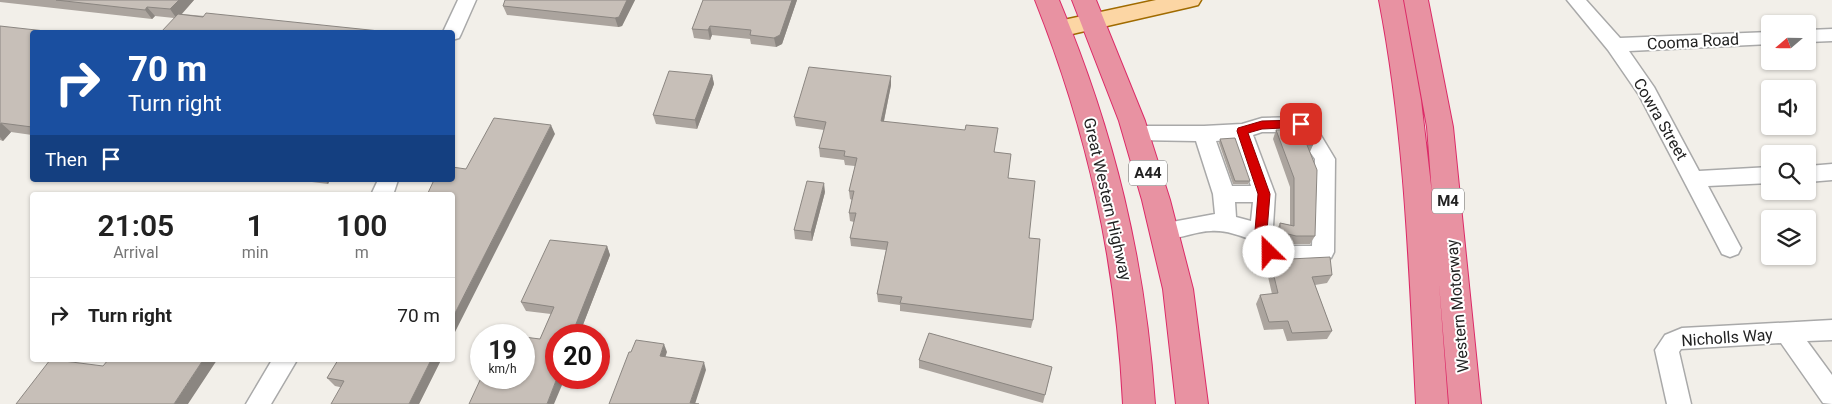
<!DOCTYPE html>
<style>
body{margin:0;font-family:Roboto,sans-serif;background:#f6f6f6;color:#222;height:100vh;display:flex;flex-direction:column;font-size:19px;white-space:nowrap}
*{box-sizing:border-box;margin:0}
p{font-size:16px;color:#767676}
.icon{flex:none;width:28px;height:28px;fill:none;stroke:currentColor;stroke-width:2;stroke-linecap:round;stroke-linejoin:round}
.map{position:relative;flex:1;overflow:hidden}
.drawer{position:absolute;left:30px;top:192px;width:425px;height:170px;display:flex;flex-direction:column;background:#fff;border-radius:5px;box-shadow:0 1px 4px #0004}
.drawer>*{flex:none}
.top-card{position:absolute;left:30px;top:30px;width:425px;height:152px;border-radius:5px;box-shadow:0 1px 4px #0004;background:#1a4fa0;color:#fff;overflow:hidden}
.needle{width:32px;rotate:250deg}
.fabs{position:absolute;left:1761px;top:15px;display:grid;gap:10px}
.fabs a{display:grid;place-items:center;width:55px;height:55px;border-radius:5px;background:#fff;box-shadow:0 1px 4px #0004;font-size:25px}
.speed{position:absolute;left:470px;top:324px;display:flex;gap:10px;font-size:25px;font-weight:700;text-align:center}
.speed>*{display:grid;place-content:center;width:65px;height:65px;border-radius:50%;background:#fff;box-shadow:0 1px 4px #0004;line-height:1}
.speed small{font-size:12px;font-weight:400}
.speed .limit{border:8px solid #d22;background:#fff;color:#111}
.pin{position:absolute;display:grid;place-items:center;width:42px;height:42px;color:#fff;margin:-21px;border-radius:10px;box-shadow:0 2px 8px #0006}
.me{position:absolute;width:55px;margin:-28px;rotate:337deg;stroke-linejoin:round;filter:drop-shadow(0 0 4px #0008)}
.turn{display:flex;align-items:center;gap:18px;height:105px;padding:0 15px;font-size:22px}
.turn .icon{width:65px;height:65px;stroke-width:2.5}
.turn b{display:block;font-size:35px;line-height:42px}
.then{display:flex;align-items:center;height:48px;padding:0 15px;background:#0003;gap:10px;font-size:19px}
.eta{display:flex;justify-content:space-evenly;align-items:center;height:85px;text-align:center}
.eta b{font-size:30px;font-weight:600;line-height:35px}
ul{padding:0;list-style:none}
li{display:flex;align-items:center;gap:15px;height:75px;padding:0 15px;border-top:1px solid #e0e0e0}
li div{flex:1}
li b{display:block;font-size:19px}
li em{font-style:normal}
.map>svg:first-child{display:block}
</style>
<div class="map">
<svg width="1832" height="404" viewBox="0 0 1832 404">
<rect width="100%" height="100%" fill="#f2efe9"/>
<g fill="none" stroke-linecap="round" stroke-linejoin="round">
<g stroke="#a9a9a9" stroke-width="3">
<path id="minor" d="M458,0H476L461,34L459,38L452,40V32H443Z
M1567,0H1586L1620,38L1770,32V44L1629,51L1654,87L1699,171L1770,167V183L1708,186L1741,248L1738,254L1730,257L1722,254L1639,95L1608,50Z
M1832,29V41L1808,42V30Z
M1301,117L1308,119L1317,129L1335,159L1334,252L1331,258C1309,269 1273,267 1253,252L1250,239C1237,235 1225,230 1211,231C1193,231 1174,243 1156,237L1153,231L1156,225L1215,214L1213,194L1196,141L1136,140L1129,138L1126,133L1129,128L1136,126H1204L1242,124L1262,118ZM1262,132H1296L1315,159L1312,246H1291L1272,242L1275,194L1253,135ZM1235,139L1251,186H1232L1216,141ZM1235,202H1253L1251,221L1236,217Z
M1832,164V180L1808,182V166Z
M378,180H398L393,195H371Z
M1832,320V340L1807,341L1832,375V404L1823,403L1781,343L1681,349L1679,352L1691,404H1667L1655,350L1665,335L1682,328Z
M272,360H297L271,404H246Z"/>
</g>
<g stroke="#a06b00" stroke-width="3">
<path id="major" d="M1156,0H1201L1198,5L1190,7L1059,37L1051,34L1048,29L1051,24L1059,21Z"/>
</g>
<g stroke="#dc2a67" stroke-width="2">
<path id="highway" d="M1035,0H1059C1115,134 1145,259 1155,404H1123C1116,261 1088,133 1035,0Z
M1072,0H1096L1145,121L1170,200L1193,289L1208,404H1176L1163,289L1142,200L1119,121Z
M1379,0H1403L1421,100L1432,194L1427,127L1404,0H1428L1453,127L1481,404H1449L1439,283L1448,404H1416C1409,268 1405,134 1379,0Z"/>
</g>
<use href="#minor" fill="#fff" fill-rule="evenodd"/>
<use href="#major" fill="#fcd6a4" fill-rule="evenodd"/>
<use href="#highway" fill="#e892a2" fill-rule="evenodd"/>
</g>
<path fill="#aba49e" d="M0,0H194L182,14L389,32L174,18L155,16L152,19L0,2Z
M635,0L622,26L618,27L507,15L503,6Z
M703,0H797L782,44L776,47L751,44L750,39L712,35L710,40L694,38L692,29Z
M0,26L32,32V135L11,132L3,141L0,140Z
M712,75L714,84L697,129L656,124L653,115Z
M891,85L884,121L995,152L1008,178L1029,238L1033,320L1031,328L900,311V305L878,302L877,294L886,250L851,246L850,238L854,222L850,221L849,213L852,200L850,199L849,191L855,166L845,165L844,160L820,157L819,148L824,130L796,126L794,117Z
M1276,130L1313,145L1310,152L1315,236L1310,244H1291L1276,241V232L1280,223L1290,225V187L1273,139Z
M1220,139L1250,181L1248,184H1233L1219,143Z
M296,180H330L328,184Z
M825,192L812,241L795,239L794,230Z
M607,246L610,255L581,330L588,331L590,335H556L540,339L551,314L526,311L521,302Z
M1270,260L1332,275L1327,283L1315,285L1332,331L1327,339L1287,341L1283,329L1264,330L1256,304L1260,295L1272,294L1266,268Z
M338,360H441L419,404L335,386L327,378Z
M919,360L1052,367L1043,403L919,368Z"/>
<path fill="#8b8681" d="M179,0H194L177,19L170,9Z
M627,0H635L622,26L618,27L615,18Z
M792,0H797L782,44L776,47L774,38Z
M147,7L155,16L152,19L145,10Z
M710,26L712,35L710,40L708,30Z
M712,75L714,84L697,129L695,120Z
M891,76V85L882,130L881,121Z
M1,123L11,132L3,141L0,137V125Z
M551,125L555,134L452,338V319Z
M325,180H330L328,184Z
M824,183L825,192L812,241L811,232Z
M607,246L610,255L579,335L574,329Z
M664,344L667,352L663,364L660,356Z
M203,360H217L188,404H174Z
M431,360H441L419,404H409Z
M704,362L706,370L695,404L690,403Z
M557,378H565L554,404H547Z"/>
<path fill="#c7bfb8" stroke="#8b8681" d="M56,0H179L170,9L147,7L145,10Z
M505,0H627L619,17L615,18L503,6Z
M703,0H792L780,35L774,38L750,35L751,30L710,26L708,30L692,29Z
M206,13L389,32H161L178,14L203,17Z
M0,26L54,32H32V127L1,123L0,125Z
M809,67L891,76L881,121L965,130L966,125L998,128L994,152L1011,154L1008,178L1035,181L1029,238L1040,239L1033,320L900,303L902,297L877,294L888,242L850,238L856,213H849L854,191H849L857,158L844,156L845,151L819,148L826,122L794,117Z
M669,71L712,75L695,120L653,115Z
M494,118L551,125L452,319V195H427L434,180H452V167L466,169Z
M1302,129L1313,145H1307L1317,170L1315,236H1296L1280,232V223L1294,226V178L1276,130Z
M1235,138L1250,181H1235L1220,139Z
M807,181L824,183L811,232L794,230Z
M550,240L607,246L574,329L588,331L586,335H556V378H557L547,404H469L481,378H524V337L540,339L554,307L521,302Z
M1330,257L1332,275L1312,277L1332,331L1292,333L1288,321L1269,322L1260,295L1278,293L1270,260Z
M929,333L1052,367L1045,395L919,360Z
M636,340L664,344L660,356L704,362L690,403L699,404H609L629,352H631Z
M50,360H56L103,366L108,360H203L174,404H16Z
M338,360H431L409,404H331L344,381L327,378Z"/>
<path fill="#d40000" stroke="#8a0000" d="M1301,120L1305,121V127L1262,129L1248,133L1270,194L1266,243L1275,252L1269,257L1258,252L1254,243L1258,194L1237,131L1238,128L1262,121Z"/>
<g text-anchor="middle" stroke-width="4" stroke-linejoin="round" paint-order="stroke">
<g fill="#fff" stroke="#646464" stroke-width="1">
<rect x="1129" y="160.5" width="38" height="25" rx="4"/>
<rect x="1432" y="188.5" width="32" height="25" rx="4"/>
</g>
<g font-size="15" font-weight="bold" fill="#222">
<text x="1148" y="178">A44</text>
<text x="1448" y="206">M4</text>
</g>
<g font-size="16" fill="#222" stroke="#fff">
<text transform="translate(1693 41) rotate(-3)" y="6">Cooma Road</text>
<text transform="translate(1661 119) rotate(60)" y="6">Cowra Street</text>
<text transform="translate(1108 199) rotate(77)" y="6">Great Western Highway</text>
<text transform="translate(1457 306) rotate(-95)" y="6">Western Motorway</text>
<text transform="translate(1727 337) rotate(-4)" y="6">Nicholls Way</text>
</g>
</g>
</svg>
<div class="fabs">
<a><svg class="needle" viewBox="-14 -14 28 28"><path d="M0-13l5 13h-10z" fill="#e53935"/><path d="M0 13l5-13h-10z" fill="#767676"/></svg></a>
<a><svg class="icon" aria-label="sound" viewBox="0 0 24 24"><path d="M4 9h4l5-4v14l-5-4H4zM17 9q2 3 0 6"/></svg></a>
<a><svg class="icon" aria-label="search" viewBox="0 0 24 24"><circle cx="10" cy="10" r="6"/><path d="M15 15l6 6"/></svg></a>
<a><svg class="icon" aria-label="layers" viewBox="0 0 24 24"><path d="M12 4l9 5-9 5-9-5zM3 14l9 5 9-5"/></svg></a>
</div>
<div class="speed"><div>19<small>km/h</small></div><div class="limit">20</div></div>
<div class="pin" style="left:1301px;top:124px;background:#d93025"><svg class="icon" aria-label="arrive" viewBox="0 0 24 24"><path d="M6 21V4h12l-3 4 3 4H6"/></svg></div>
<svg class="me" style="left:1269px;top:252px" viewBox="-20 -20 40 40"><circle r="19" fill="#fff"/><path d="M0-13L10 11 0 6-10 11z" fill="#d40000"/></svg>
<div class="top-card">
<div class="turn"><svg class="icon" aria-label="right" viewBox="0 0 24 24"><path d="M7 20v-9h11M14 6l5 5-5 5"/></svg><div><b>70 m</b>Turn right</div></div>
<div class="then">Then<svg class="icon" aria-label="arrive" viewBox="0 0 24 24"><path d="M6 21V4h12l-3 4 3 4H6"/></svg></div>
</div>
<section class="drawer">
<div class="eta">
<div><b>21:05</b><p>Arrival</p></div>
<div><b>1</b><p>min</p></div>
<div><b>100</b><p>m</p></div>
</div>
<ul>
<li><svg class="icon" aria-label="right" viewBox="0 0 24 24"><path d="M7 20v-9h11M14 6l5 5-5 5"/></svg><div><b>Turn right</b></div><em>70 m</em></li>
</ul>
</section>
</div>
